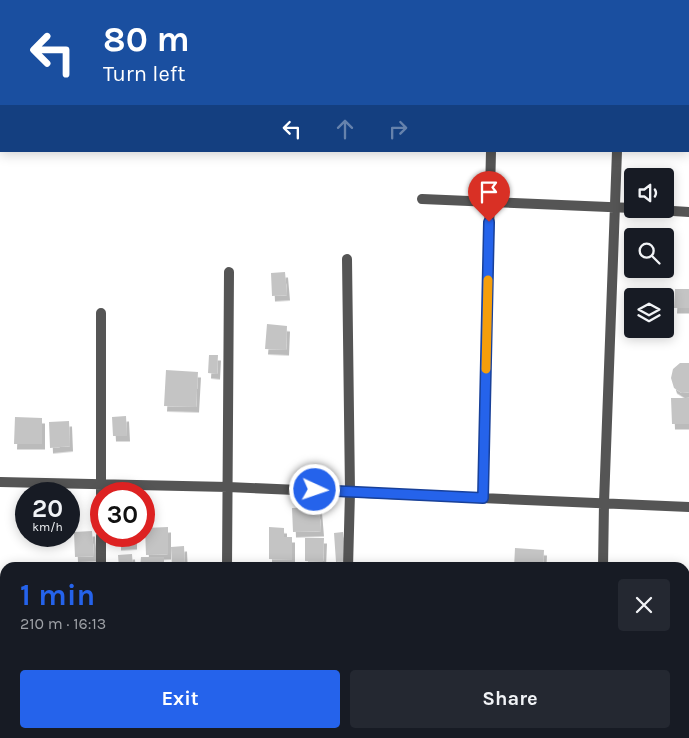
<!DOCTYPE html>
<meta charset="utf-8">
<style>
body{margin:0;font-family:Karla,sans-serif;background:#242831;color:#f1f3f6;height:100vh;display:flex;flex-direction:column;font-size:19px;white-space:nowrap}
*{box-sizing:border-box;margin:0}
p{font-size:16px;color:#9ea1a6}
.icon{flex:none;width:28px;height:28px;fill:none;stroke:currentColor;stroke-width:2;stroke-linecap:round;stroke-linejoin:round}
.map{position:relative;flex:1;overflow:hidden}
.drawer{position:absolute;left:0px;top:562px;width:690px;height:176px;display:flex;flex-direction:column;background:#171b24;border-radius:15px 15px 0 0;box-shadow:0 2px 12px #0003}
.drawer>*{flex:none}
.top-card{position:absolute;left:0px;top:0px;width:690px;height:152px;box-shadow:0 2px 12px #0003;background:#1a4fa0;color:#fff;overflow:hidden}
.fabs{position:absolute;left:624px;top:168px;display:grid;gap:10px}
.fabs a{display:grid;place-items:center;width:50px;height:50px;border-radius:5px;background:#171b24;box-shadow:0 2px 12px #0003;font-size:25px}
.speed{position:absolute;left:15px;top:482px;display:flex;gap:10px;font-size:25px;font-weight:700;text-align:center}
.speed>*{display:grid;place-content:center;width:65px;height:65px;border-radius:50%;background:#171b24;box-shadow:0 2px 12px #0003;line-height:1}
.speed small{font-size:12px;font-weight:400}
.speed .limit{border:8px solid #d22;background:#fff;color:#111}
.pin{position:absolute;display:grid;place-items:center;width:42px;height:42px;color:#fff;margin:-51px -21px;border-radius:50% 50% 50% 0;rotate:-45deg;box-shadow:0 0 5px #0007}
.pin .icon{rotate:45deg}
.me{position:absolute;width:55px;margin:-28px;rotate:93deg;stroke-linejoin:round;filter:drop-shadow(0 0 4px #0008)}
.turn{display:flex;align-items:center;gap:18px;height:105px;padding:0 20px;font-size:22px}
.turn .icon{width:65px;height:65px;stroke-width:2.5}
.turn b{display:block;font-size:35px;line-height:42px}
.lanes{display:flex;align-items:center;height:48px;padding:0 20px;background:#0003;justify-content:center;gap:25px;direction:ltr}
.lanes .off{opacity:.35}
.round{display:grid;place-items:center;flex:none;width:52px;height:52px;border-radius:5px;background:#242831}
.head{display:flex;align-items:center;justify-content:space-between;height:85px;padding:0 20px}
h1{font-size:30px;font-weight:700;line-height:38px;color:#2563eb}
.primary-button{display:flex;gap:10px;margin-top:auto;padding:10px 20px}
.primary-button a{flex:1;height:58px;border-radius:5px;background:#2563eb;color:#fff;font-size:20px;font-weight:700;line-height:58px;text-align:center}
.primary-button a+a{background:#242831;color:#f1f3f6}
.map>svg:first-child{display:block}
</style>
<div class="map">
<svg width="689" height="738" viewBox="0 0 689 738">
<defs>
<filter id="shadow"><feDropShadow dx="3" dy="5.5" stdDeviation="0" flood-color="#0004"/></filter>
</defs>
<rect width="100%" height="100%" fill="#fff"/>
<path fill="#c4c4c4" filter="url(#shadow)" d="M285,272L287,295L272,296L271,273Z
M675,289H689V308H674Z
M267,324L287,326L286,350L265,349Z
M209,355H218L217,374L208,373Z
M680,363H689V392L682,393L674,388L671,378L673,369Z
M166,370L198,372L196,407L164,406Z
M671,398H689V424H672Z
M126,416L127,436H113L112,417Z
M15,417L42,418V444H14Z
M69,421L70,446L50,448L49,422Z
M23,502H26V527H23Z
M319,507L321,531L293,532L292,508Z
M168,527V554L146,555L145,528Z
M269,527L284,528V537H292V560L269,559Z
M92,531L94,556L75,557L74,532Z
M343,532L346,561L336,562L334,533Z
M118,536H134V544L118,545Z
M305,538H324L323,562L305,561Z
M184,546L185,568H172L171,547Z
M515,548L544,550L543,568H514Z
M132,554L133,568H119L118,555Z
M141,557H164V568H140Z
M43,734H61V738H43Z
M172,734H193V738H173Z
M241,734H254V738H241Z
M266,734H292V738H266Z
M365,734H383V738H365Z
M395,734H418V738H395Z"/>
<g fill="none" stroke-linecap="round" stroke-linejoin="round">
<path stroke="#555" stroke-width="10" d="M495,1V0
M622,1V0
M422,199L632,208
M641,209L689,212
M347,259L350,492L348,568
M101,313V494
M0,482L228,487L689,507
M483,498L491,151
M101,568V536
M227,568L229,272
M603,568L604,503L617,151
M100,738V734
M225,738V734
M344,738V734
M477,738V734"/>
</g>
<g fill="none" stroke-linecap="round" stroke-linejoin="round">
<g stroke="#184099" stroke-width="12">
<path id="route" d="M315,490L483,498L489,222"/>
</g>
<use href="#route" stroke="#2563eb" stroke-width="9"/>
<path stroke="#f59e0b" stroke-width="9" d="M486,369L488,280"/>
</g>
</svg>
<div class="fabs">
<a><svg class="icon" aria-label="sound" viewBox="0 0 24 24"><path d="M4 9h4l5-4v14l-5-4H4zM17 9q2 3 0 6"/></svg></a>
<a><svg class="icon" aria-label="search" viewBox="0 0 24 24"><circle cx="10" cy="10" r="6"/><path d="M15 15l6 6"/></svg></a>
<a><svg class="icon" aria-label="layers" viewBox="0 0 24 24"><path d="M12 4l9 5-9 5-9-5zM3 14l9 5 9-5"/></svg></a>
</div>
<div class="speed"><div>20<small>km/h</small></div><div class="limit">30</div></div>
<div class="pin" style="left:489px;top:222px;background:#d93025"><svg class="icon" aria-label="arrive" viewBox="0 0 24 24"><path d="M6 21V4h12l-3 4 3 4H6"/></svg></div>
<svg class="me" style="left:315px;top:490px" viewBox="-20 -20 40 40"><circle r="17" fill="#2563eb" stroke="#fff" stroke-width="3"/><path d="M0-11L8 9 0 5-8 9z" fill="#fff"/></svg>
<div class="top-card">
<div class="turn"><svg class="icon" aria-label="left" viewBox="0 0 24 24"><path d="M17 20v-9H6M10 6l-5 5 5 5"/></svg><div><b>80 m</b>Turn left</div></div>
<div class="lanes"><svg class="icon" aria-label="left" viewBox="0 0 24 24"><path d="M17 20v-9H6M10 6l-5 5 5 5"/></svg><svg class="icon off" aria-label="ahead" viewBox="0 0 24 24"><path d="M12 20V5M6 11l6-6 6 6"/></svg><svg class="icon off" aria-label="right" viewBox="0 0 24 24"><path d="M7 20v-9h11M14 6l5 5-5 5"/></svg></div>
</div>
<section class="drawer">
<div class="head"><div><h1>1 min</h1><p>210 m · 16:13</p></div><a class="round"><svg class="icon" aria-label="close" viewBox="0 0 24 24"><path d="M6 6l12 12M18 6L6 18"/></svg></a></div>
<div class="primary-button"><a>Exit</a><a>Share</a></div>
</section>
</div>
